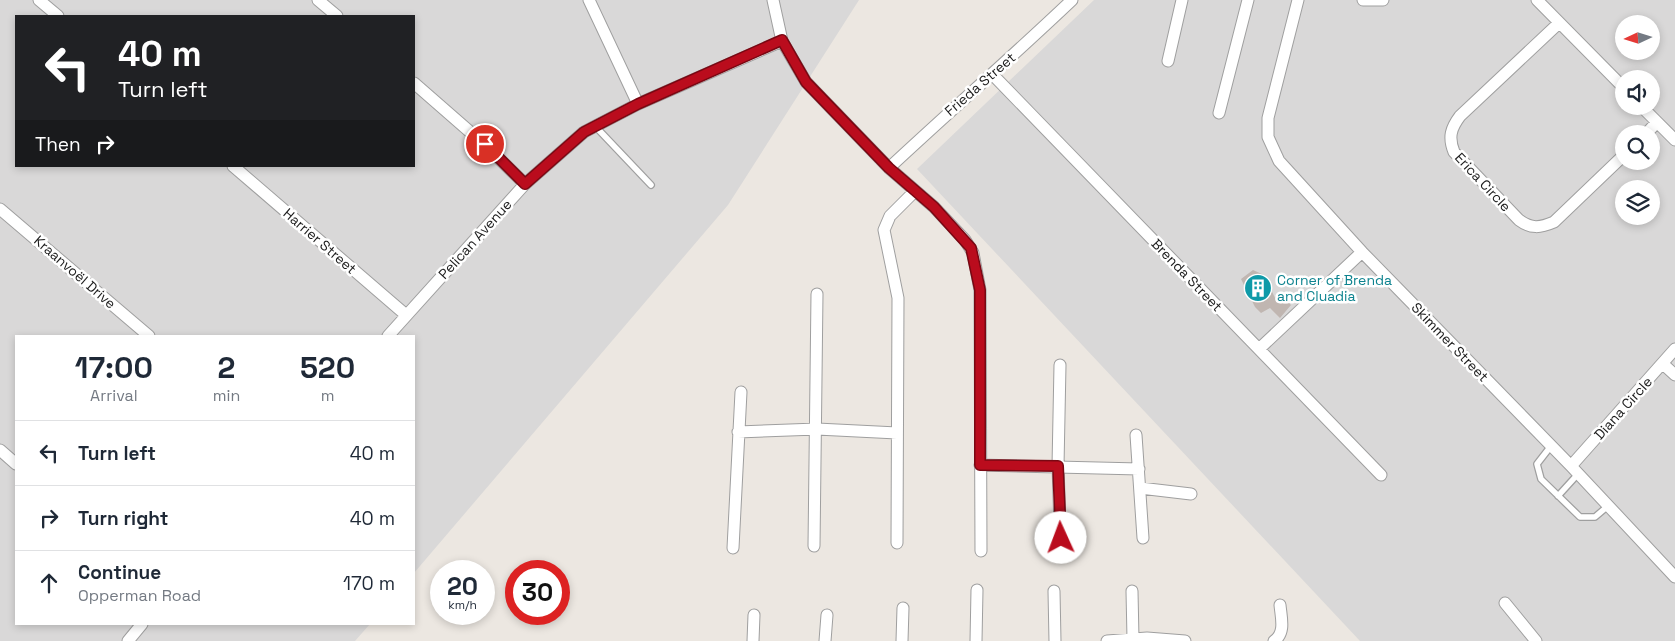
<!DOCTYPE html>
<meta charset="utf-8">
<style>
body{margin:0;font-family:"Space Grotesk",sans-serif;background:#f2f2f3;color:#1f2937;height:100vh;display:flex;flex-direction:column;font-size:19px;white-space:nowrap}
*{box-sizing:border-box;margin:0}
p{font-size:16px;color:#747a83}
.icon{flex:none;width:28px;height:28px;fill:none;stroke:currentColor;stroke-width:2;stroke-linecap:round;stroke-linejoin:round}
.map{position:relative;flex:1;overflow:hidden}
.details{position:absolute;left:15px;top:335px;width:400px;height:290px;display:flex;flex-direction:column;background:#fff;border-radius:0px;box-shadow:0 2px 8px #0003}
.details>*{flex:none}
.guide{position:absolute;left:15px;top:15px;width:400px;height:152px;border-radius:0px;box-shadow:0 2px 8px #0003;background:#202124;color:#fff;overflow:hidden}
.needle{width:32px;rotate:266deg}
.tools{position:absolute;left:1615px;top:15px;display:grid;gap:10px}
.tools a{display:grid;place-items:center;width:45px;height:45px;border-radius:50%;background:#fff;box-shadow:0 2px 8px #0003;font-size:25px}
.speed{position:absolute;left:430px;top:560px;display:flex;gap:10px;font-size:25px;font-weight:700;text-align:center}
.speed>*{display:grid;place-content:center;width:65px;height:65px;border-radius:50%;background:#fff;box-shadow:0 2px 8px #0003;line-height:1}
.speed small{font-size:12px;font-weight:400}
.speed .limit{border:8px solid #d22;background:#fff;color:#111}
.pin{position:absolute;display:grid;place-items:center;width:42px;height:42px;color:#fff;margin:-21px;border:2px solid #fff;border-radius:50%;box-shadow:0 1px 5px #0007}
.me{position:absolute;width:55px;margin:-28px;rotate:358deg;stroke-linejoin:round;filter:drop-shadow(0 0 4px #0008)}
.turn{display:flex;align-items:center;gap:18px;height:105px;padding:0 20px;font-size:22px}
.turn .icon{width:65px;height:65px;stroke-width:2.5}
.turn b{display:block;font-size:35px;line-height:42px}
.then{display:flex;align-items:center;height:48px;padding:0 20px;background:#0003;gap:10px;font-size:19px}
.eta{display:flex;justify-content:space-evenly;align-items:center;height:85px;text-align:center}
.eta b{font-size:30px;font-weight:700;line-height:35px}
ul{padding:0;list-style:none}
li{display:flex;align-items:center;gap:15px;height:65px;padding:0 20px;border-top:1px solid #e0e1e3}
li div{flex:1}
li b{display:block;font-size:19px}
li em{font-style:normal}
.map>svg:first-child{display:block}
</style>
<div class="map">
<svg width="1675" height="641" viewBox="0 0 1675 641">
<rect width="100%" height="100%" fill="#ece7e1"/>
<path fill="#d9d8d8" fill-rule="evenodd" d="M0,0H859L728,205L414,573V336H16V624H370L355,641H0ZM16,16H414V166H16Z
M1094,0H1675V641H1360L917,169ZM1624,24H1651V51H1624ZM1624,79H1651V106H1624ZM1624,134H1651V161H1624ZM1624,189H1651V216H1624Z"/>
<path fill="#c0b6b1" d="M1253,270L1264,275L1277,302L1282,296L1291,305L1280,318L1270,308L1261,313L1255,307L1241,279Z"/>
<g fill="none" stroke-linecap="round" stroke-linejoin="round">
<g stroke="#9f9f9f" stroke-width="8">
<path id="service" d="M595,126L651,185
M1551,446L1537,464L1541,479L1580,517H1595L1608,506
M1558,496L1578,474"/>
</g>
<g stroke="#9f9f9f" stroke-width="13">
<path id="minor" d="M39,0L58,16
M318,0L337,16
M589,0L638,104
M773,0L782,41L806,82L889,168L934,207L965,240L973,253L980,290L981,551
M1298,0L1268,118V137L1279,161L1362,252L1571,466L1675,577
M1363,0H1383
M1537,0L1624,88
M1559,23L1460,116C1451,128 1448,137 1454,152L1519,220C1531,229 1540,228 1554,222L1624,155
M1168,61L1182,0
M993,75L1381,475
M414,83L485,145L525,184
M1641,106L1675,140
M1219,113L1248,0
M1646,134L1657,122
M233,166L406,315
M889,168C949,112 1012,57 1072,0
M0,209L149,336
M388,336L525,184L584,132L638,104L782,41
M1259,349L1362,252
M1663,364L1675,375
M1060,365L1058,466L1061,556
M738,432L817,429L897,433
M1136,435L1143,538
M0,450L16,464
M980,465L1139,469
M1571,466L1675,349
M1140,488L1191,494
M897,543L898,298L884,230L890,216L915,191
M814,546L817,294
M733,548L741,392
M1054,591L1055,641
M1132,591L1133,639
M1505,603L1536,641
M128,641L142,624
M753,641L754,615
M825,641L827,615
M902,641L903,608
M976,641L977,590
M1107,641L1147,638L1185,641
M1274,641C1286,633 1281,617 1280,605"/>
</g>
<use href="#service" stroke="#fff" stroke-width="5.5"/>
<use href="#minor" stroke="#fff" stroke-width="11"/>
</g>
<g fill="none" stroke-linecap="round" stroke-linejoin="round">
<g stroke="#790813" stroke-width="12">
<path id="route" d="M485,144L525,184L584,132L638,104L782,40L806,82L889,168L934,207L971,248L980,290V465L1058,466L1061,538"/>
</g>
<use href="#route" stroke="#ba0c1d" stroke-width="9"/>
</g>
<defs>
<g id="building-disc" transform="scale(1.4375)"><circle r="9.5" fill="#0f9aa8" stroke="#fff"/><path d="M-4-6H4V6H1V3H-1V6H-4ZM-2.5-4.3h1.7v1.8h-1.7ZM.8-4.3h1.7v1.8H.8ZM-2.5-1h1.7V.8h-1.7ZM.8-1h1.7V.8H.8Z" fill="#fff"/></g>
</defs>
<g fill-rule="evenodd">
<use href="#building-disc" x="1258" y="288"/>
</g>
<g text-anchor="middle" stroke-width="5" stroke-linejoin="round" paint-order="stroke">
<g font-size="14" fill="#1b1b1b" stroke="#fff">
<text transform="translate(980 84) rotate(-41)" y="5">Frieda Street</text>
<text transform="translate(1483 182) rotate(47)" y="5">Erica Circle</text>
<text transform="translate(475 239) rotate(-48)" y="5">Pelican Avenue</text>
<text transform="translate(320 241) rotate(41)" y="5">Harrier Street</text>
<text transform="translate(75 272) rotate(41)" y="5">Kraanvoël Drive</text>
<text transform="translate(1187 275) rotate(46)" y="5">Brenda Street</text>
<text transform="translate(1450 342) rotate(46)" y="5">Skimmer Street</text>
<text transform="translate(1623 408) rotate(-48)" y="5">Diana Circle</text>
</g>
<g font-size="14" fill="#0d838f" stroke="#fff" text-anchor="start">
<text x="1277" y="285">Corner of Brenda<tspan x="1277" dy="16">and Cluadia</tspan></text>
</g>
</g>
</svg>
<div class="tools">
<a><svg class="needle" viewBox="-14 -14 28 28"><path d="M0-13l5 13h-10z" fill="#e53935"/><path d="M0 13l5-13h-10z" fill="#747a83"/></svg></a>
<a><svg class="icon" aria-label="sound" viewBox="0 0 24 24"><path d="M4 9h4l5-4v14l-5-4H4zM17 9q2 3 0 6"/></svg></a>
<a><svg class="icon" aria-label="search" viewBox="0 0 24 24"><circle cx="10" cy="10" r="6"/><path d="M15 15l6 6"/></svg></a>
<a><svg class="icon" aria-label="layers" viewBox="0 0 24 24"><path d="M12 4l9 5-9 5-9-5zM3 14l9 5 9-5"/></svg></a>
</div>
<div class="speed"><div>20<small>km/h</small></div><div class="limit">30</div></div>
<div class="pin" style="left:485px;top:144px;background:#d93025"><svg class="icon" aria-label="arrive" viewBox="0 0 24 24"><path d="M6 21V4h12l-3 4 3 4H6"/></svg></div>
<svg class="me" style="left:1061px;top:538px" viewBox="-20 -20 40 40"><circle r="19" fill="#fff"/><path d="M0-13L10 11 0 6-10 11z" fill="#ba0c1d"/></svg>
<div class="guide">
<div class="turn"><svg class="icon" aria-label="left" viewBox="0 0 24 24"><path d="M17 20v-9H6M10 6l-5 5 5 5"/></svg><div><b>40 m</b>Turn left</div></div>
<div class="then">Then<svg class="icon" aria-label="right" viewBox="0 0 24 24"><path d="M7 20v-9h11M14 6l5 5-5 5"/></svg></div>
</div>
<section class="details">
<div class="eta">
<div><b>17:00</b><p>Arrival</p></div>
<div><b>2</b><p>min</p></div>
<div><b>520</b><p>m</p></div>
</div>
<ul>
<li><svg class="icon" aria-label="left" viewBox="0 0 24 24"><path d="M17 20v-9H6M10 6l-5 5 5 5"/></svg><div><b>Turn left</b></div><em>40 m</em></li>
<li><svg class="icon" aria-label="right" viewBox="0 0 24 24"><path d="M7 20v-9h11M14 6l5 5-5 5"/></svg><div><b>Turn right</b></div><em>40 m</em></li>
<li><svg class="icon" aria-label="ahead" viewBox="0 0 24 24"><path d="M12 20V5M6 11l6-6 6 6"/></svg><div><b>Continue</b><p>Opperman Road</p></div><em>170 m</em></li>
</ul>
</section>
</div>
